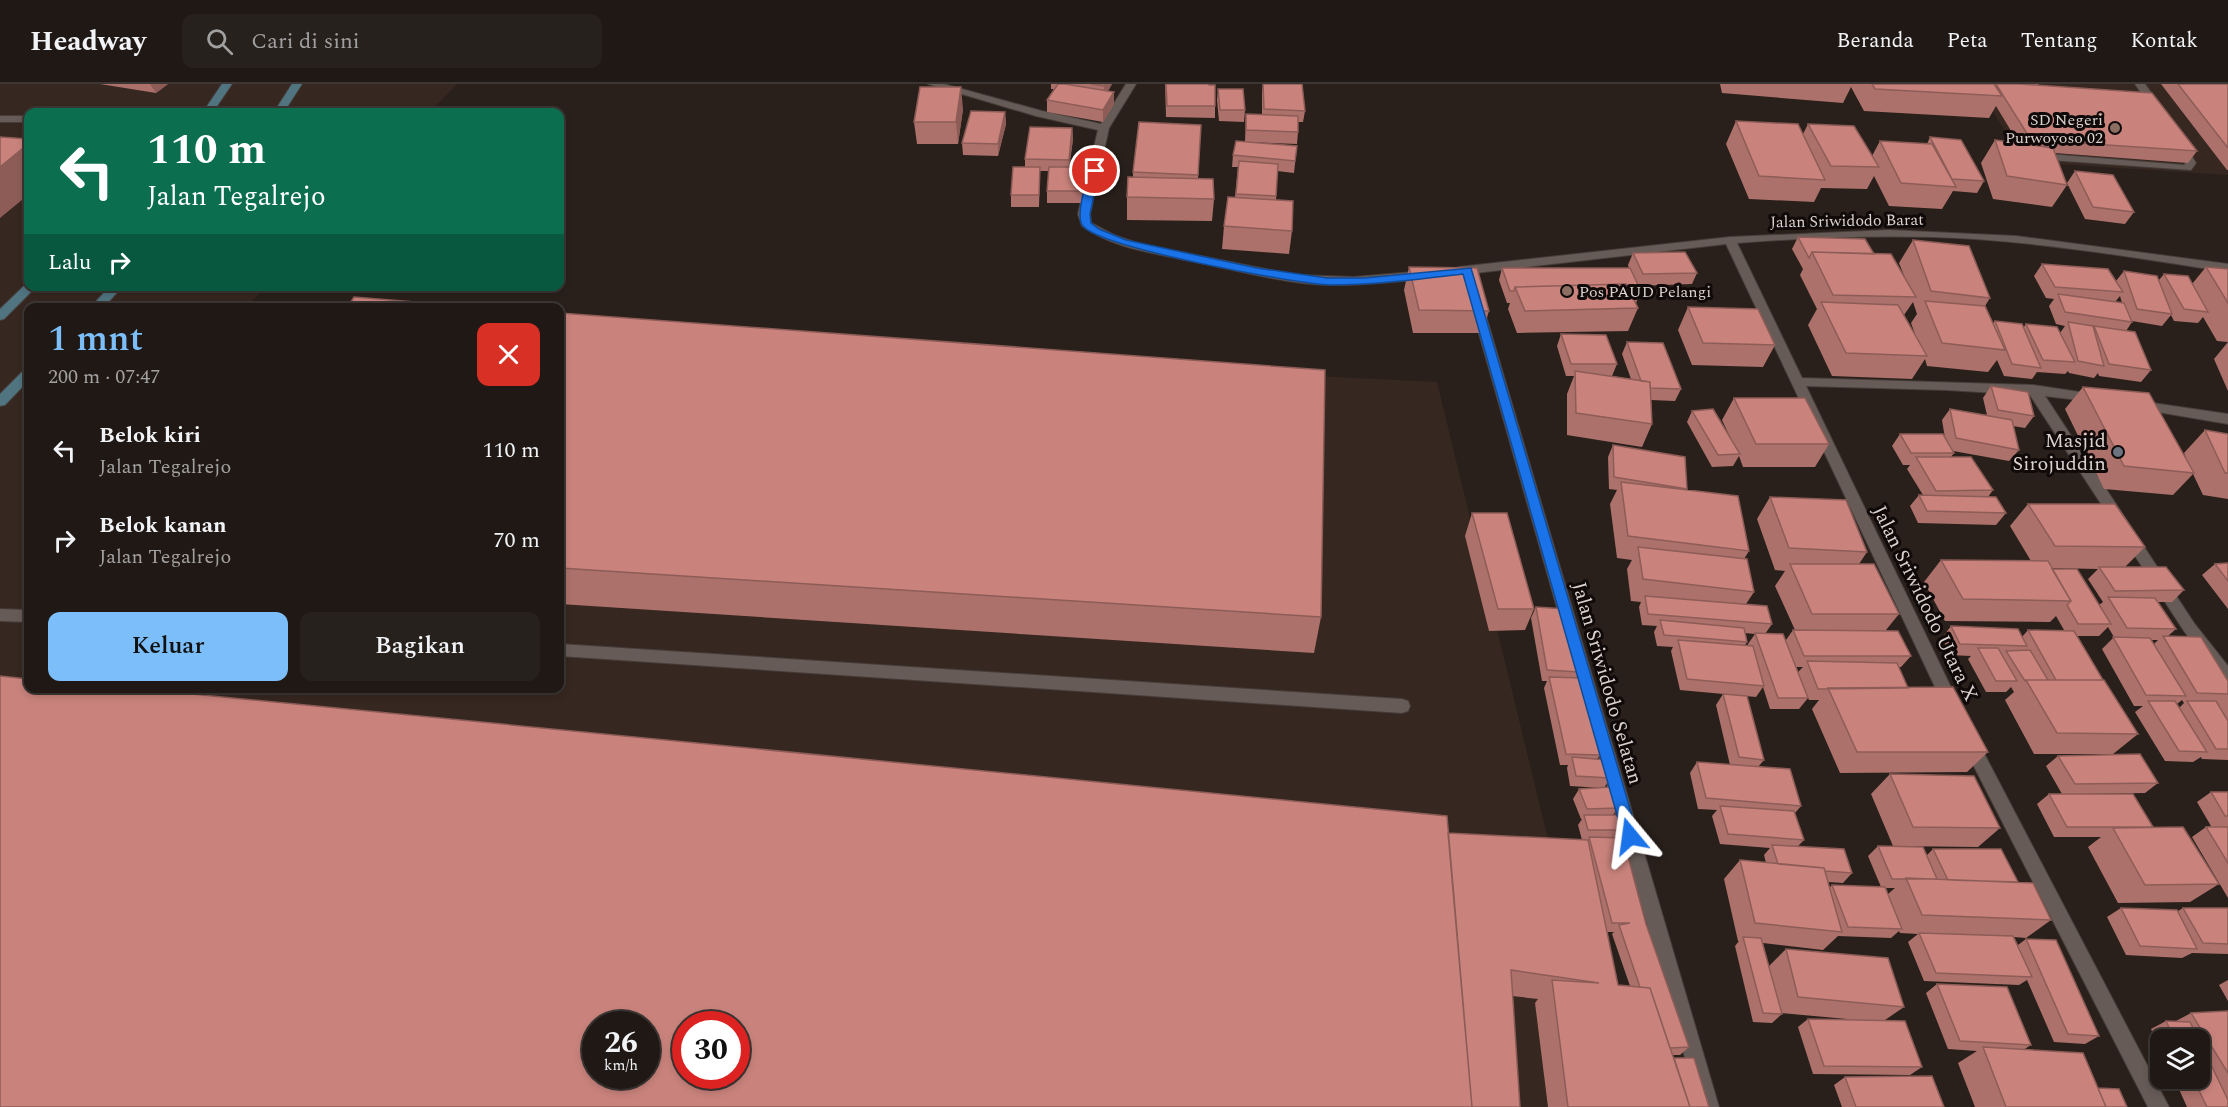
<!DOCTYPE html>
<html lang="id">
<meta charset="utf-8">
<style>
body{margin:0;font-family:Spectral,serif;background:#27211d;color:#f1f3f6;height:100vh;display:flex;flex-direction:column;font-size:22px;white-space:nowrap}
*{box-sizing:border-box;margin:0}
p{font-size:20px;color:#a1a0a0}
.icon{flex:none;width:33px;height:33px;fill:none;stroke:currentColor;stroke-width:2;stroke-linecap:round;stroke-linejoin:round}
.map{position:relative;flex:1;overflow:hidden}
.sheet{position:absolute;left:24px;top:219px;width:540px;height:390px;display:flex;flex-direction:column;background:#1f1814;border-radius:12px;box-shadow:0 3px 9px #0003,0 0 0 2px #3c3734}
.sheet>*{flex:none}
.guide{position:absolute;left:24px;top:24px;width:540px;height:183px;border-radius:12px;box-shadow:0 3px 9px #0003,0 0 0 2px #3c3734;background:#0b6e4f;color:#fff;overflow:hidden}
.buttons{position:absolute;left:2150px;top:945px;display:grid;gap:12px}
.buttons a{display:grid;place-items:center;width:60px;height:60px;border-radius:12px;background:#1f1814;box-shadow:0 3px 9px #0003,0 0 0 2px #3c3734;font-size:30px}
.speed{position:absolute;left:582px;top:927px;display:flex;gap:12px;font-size:30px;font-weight:700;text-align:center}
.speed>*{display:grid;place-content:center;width:78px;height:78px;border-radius:50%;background:#1f1814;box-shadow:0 3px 9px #0003,0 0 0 2px #3c3734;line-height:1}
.speed small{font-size:15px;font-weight:400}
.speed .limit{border:9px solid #d22;background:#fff;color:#111}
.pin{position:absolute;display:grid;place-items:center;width:51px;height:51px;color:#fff;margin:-26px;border:3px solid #fff;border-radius:50%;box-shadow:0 2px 6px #0007}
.me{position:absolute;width:66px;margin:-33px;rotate:344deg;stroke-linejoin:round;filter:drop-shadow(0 0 4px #0008)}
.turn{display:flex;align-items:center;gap:21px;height:126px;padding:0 24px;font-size:27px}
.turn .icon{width:78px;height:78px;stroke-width:2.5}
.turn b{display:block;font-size:42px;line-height:51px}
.then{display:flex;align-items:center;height:57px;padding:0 24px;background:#0003;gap:12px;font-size:22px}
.round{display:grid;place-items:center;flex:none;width:63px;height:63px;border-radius:12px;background:#27211d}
.headline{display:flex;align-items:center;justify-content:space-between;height:102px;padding:0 24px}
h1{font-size:36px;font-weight:600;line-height:45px;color:#7cbef9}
.button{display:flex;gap:12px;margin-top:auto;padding:12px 24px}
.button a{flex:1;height:69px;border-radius:12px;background:#7cbef9;color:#111;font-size:24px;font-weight:600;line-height:69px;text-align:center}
.button a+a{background:#27211d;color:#f1f3f6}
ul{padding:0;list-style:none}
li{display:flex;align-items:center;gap:18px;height:90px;padding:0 24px}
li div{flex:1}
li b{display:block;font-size:22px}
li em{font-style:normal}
header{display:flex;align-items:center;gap:36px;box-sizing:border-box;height:84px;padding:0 30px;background:#1f1814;border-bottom:2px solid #3c3734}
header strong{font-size:28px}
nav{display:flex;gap:33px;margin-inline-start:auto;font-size:21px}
.search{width:420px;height:54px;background:#27211d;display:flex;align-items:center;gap:15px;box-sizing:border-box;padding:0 21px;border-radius:12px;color:#a1a0a0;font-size:22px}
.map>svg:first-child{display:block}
</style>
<header>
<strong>Headway</strong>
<div class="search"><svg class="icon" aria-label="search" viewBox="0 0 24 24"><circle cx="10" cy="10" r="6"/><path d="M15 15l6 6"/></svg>Cari di sini</div>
<nav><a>Beranda</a><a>Peta</a><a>Tentang</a><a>Kontak</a></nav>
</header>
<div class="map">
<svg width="2228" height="1023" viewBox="0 0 2228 1023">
<rect width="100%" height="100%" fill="#29201b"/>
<path fill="#362720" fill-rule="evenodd" d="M0,0H457L430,28H28V202L266,203L246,223L28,224V604H560V255L1437,298L1546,747L1582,831L1642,1023H0ZM596,940H646V992H596ZM686,940H736V992H686Z
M2042,0H2228V91L2023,78L1980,5L2049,10Z"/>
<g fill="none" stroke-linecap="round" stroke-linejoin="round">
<g stroke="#463d3a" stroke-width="2">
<path id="lane" d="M0,32H28V38H0Z
M0,525L28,526V538L0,537Z
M560,560L1402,615L1408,617L1410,622L1408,627L1402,629L560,572Z"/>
</g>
<g stroke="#463d3a" stroke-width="2">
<path id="street" d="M928,0H944L1042,27L1101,40L1126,0H1136L1109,44L1090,130L1091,139L1114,151L1140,160L1296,191L1354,193L1425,187L1431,191L1425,195C1387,198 1349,203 1311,200C1269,196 1227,184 1185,176C1149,168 1113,164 1082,142L1078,130L1098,46L1036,32Z
M2135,0H2145L2162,24L2161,26H2153Z
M2179,57L2183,58L2196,79L2191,86L2036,75L2031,72L2036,69L2184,81L2186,79L2174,60Z
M1889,146L2016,152L2228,180V188C2144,175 2060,161 1975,155C1895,150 1816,153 1737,159L1802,294L2033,301L2100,311L2102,314L2100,317L2095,318L2045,312L2194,539L2228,582V600L2222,599L2184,547L2030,311L1946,306L1806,302L1960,622L1958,627L1952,629L1946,627L1944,622L1726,160L1458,191L1452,187L1458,183L1730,153Z
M1478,221L1484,225L1719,1023H1699L1472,225Z
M2139,317L2228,330V340L2134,324L2132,321L2134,318Z
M1970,652L1976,654L2169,1023H2148L1962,659L1964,654Z"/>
</g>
<g stroke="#463d3a" stroke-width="2">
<path id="secondary" d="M222,0H232L213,28H203Z
M292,0H302L284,28H274Z
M27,199L28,202H37L4,235L0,236V225Z
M110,202H123L103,224H90Z
M28,286V297L5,321L0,322V310L23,287Z"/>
</g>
<use href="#lane" fill="#665b56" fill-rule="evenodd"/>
<use href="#street" fill="#665b56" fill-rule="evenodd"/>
<use href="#secondary" fill="#507581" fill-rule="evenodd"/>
</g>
<path fill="#ad716b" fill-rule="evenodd" d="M100,0H168L156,9Z
M1051,0H1112L1108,7L1114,20L1103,38L1047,28V16L1054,5H1051Z
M1165,0H1209L1215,22V34L1166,33Z
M1263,0L1305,27L1303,38H1298V48L1297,60L1245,58L1246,30L1262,31V8Z
M1720,0H2039L2038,1L2197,67L2188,79L2055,69L2067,101L2052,123L1993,115L1981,79L1995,56L2019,60L1996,22L1989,34L1864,27L1851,3L1843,19L1722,9Z
M2161,0H2228V86H2227Z
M1218,5L1245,26L1244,38L1219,37L1217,16Z
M963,25L958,60H917L914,38Z
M1005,28L1006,40L998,72L963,71L962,59Z
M1736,37L1803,50L1808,40L1872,72L1880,57L1927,60L1930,53L1984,97L1977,109L1953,107L1942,125L1889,122L1874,92L1867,105L1821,104L1814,118L1749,115L1726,60Z
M1201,41L1198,95L1214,115L1212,137L1127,136V113L1133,94V88Z
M1072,44L1073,55L1069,83H1086L1085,119H1047V107L1049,87H1040L1039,123H1011V111L1025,83V75Z
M1297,62L1294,89L1277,87L1276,116L1292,147L1289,170L1222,165L1224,142L1235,113L1238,83H1232L1233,71Z
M2075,87L2134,128L2125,140L2085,135L2067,99Z
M1798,153L1874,170L1905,194L1899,179L1913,156L1990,214L1985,222L1993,239L1995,237L2023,244L2026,240L2060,249L2065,242L2056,240L2049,222L2054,215L2046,214L2034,192L2042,180L2116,197L2124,187L2159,196L2164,190L2192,200L2206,183L2228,185V258L2217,257L2203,233L2198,239L2174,237L2171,231L2162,242L2132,237V238L2126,247L2151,286L2141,298L2099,292L2098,289L2094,294L2069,289L2068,287L2065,290L2037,288L2032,295L2004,292L1997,276L1988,288L1927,282L1925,275L1912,295L1832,292L1808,241L1817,225L1800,191L1803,185L1792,165ZM2120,212L2122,219L2115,218ZM1913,218L1917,230L1911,239L1915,250L1904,231Z
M1633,169L1697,189L1692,200L1638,202L1641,207L1636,219L1638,224L1628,247L1517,249L1508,225L1510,219H1507L1499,196L1502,184H1629L1628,181Z
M1409,183L1489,227L1482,249H1413L1404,206Z
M1688,223L1775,261L1763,283L1692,281L1678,246Z
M560,229L1321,533L1314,569L560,520Z
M1561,250L1617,280L1612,292L1631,295L1622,270L1627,258L1681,305L1675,317L1651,316L1652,340L1642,363L1567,351V310L1574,292H1566L1557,262Z
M2228,258V307L2214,275Z
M1991,302L2034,332L2025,344L2013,342L2019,366L2009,377L1953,367L1954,369L1951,373L1993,406L1988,413L2006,429L1996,441L1918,439L1910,422L1919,411H1923L1907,385L1910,381H1903L1892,362L1900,350L1945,354L1942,336L1950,325L1987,331L1983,314Z
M2083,303L2186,374L2184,369L2205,346L2228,350V415L2203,411L2193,390L2173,411L2104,405L2065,325Z
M1734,314L1829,360L1815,383H1743L1739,372L1733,382L1712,383L1687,338L1692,327L1731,355L1722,336Z
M1613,361L1687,405V406L1749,467L1744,475L1754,508L1746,520L1772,540L1765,550L1786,556L1793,546H1795L1775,502L1785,487L1775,486L1757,435L1770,413L1867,468L1859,480L1899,530L1886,546L1911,572L1901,583H1898L1908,604L1988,668L1967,688L1840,689L1812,625L1819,616H1809L1798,588L1803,583H1796L1808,614L1799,625H1770L1763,603L1756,613L1680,606L1671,567L1673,563L1657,562L1654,548L1657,542L1642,541L1639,523L1641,518L1631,517L1627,485L1632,476L1617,474L1610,420L1617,406L1609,405L1608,373ZM1745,549L1755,550L1748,560V561H1745L1747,558Z
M2028,420L2145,463L2125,483L2184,506L2172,518H2158L2176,545L2168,552L2228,597V676L2202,675L2201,673L2193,678L2165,677L2135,628L2143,622H2134L2102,565L2114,553L2108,543L2099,552H2077L2103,596L2138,650L2113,670H2034L2005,616L2014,608L2011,603L2006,608H1986L1968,575L1971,572L1950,571L1942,554L1951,542L2022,553L2028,546H2064L2056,532L2050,538L1945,537L1924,498L1941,476L2031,477L2010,442ZM2052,484L2098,485L2088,495L2103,518L2099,521ZM2151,556H2158L2154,560ZM2182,616L2184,619L2179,624L2177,620Z
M1472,429L1534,525L1525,546L1489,547L1465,452Z
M2228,479V525L2202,491L2215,480Z
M1536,523L1579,588L1576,594L1600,671L1597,675L1610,694L1604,704L1618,724L1613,731L1622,746L1616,754L1689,963L1680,971H1673L1674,974L1709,1023H1548L1535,919L1538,915L1512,912L1448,749L1582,756L1578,741L1582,735H1581L1573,715L1579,705L1603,704L1570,702L1567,684L1568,681H1560L1544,604L1547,597H1542L1531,534ZM1607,848H1614L1612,850L1630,902L1618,901Z
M1723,610L1764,676L1758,683L1801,722L1795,729L1804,756L1797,763L1852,789L1843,799L1828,798L1829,804L1832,801L1881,803L1868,772L1878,762L1927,771L1933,765L2018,798L2051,836L2026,854L2014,853L2018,861L2026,855L2099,952L2085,960L2054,958L2027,896L2019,901L1924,897L1908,858L1918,850L1900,849L1899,847L1891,854L1838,852L1823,866L1763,859L1769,882L1786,865L1904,923L1885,936L1922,983L1910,991L1813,990L1798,943L1808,935H1847L1781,929L1782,930L1772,939L1753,938L1735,862L1739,857H1738L1724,795L1740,776L1766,779L1764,771L1770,764L1720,760L1712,732L1717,726L1698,725L1690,689L1697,678L1730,681L1716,621ZM1886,804H1895L1888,810Z
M2058,672L2158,699L2145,709L2079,710L2153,743L2219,800L2190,818L2118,819L2088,763L2101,753H2054L2037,720L2049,710H2062L2046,682Z
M1890,690L2000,744L1978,763L1893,762L1871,710Z
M2211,708H2228V814L2192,753L2206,743L2211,742L2197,718Z
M2121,824L2178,827L2183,824H2228V870L2192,869L2182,874L2126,871L2107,833Z
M2228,896V917L2219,901Z
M1937,900L2031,961L2023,966L2098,1004L2127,1023H1975L1958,979L1977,967L1948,965L1926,909Z
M2228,927V1023H2187L2174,994H2199V956H2160V965L2151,945L2166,937H2176L2191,929Z
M1845,993L1944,1023H1842L1834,1001Z"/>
<path fill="#8d5c57" d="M150,0H168L156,9Z
M1105,0H1112L1104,14V2Z
M961,3L963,25L958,60L956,38Z
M1114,8V20L1103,38V26Z
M1005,28L1006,40L998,72V60Z
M1072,44L1073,55L1069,87V76Z
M28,60V111L0,134V83Z"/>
<path fill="#c9837c" stroke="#8d5c57" stroke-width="1.5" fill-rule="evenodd" d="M1058,0H1065L1114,8L1103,26L1047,16Z
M1091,0H1105L1104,2Z
M1166,0H1209V1H1215V22H1167Z
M1263,0H1302L1305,27L1264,25Z
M1872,0H1994L2002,12L1875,5Z
M1996,0H2020L2152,9L2197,67L2031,56Z
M2178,0H2228V64Z
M920,3H961L956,38H914Z
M1218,5H1243L1245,26H1220Z
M971,27L1005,28L998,60L962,59Z
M1246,30L1298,32V48L1246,46Z
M1736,37L1798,40L1825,96L1759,92Z
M1139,38L1201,41L1198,91L1133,88Z
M1808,40L1854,42L1879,83L1831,82Z
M1030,43L1072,44L1069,76L1025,75Z
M0,53L28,55V60L0,83Z
M1930,53L1961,56L1984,97L1952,95Z
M1995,56L2053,64L2067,101L2007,92Z
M1236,57L1297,62L1295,77L1233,71Z
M1880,57L1932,60L1956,103L1901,99Z
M1239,77L1278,80L1276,112L1236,110Z
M1013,83H1040L1039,111H1011Z
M1049,83H1086L1085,107H1047Z
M2075,87L2113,91L2134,128L2093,123Z
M1128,93L1213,95L1214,115L1127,113Z
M1228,113L1293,117L1292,147L1224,142Z
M1798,153L1865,155L1874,170L1812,168L1809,174Z
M1913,156L1969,162L1990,214L1931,207Z
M1685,168L1697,189L1643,190L1633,169Z
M1812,168L1891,170L1916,213L1833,211Z
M2042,180L2108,185L2123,208L2055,203Z
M1409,183L1477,184L1489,227L1419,226Z
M2206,183L2228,185V219Z
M1502,184H1630L1641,207H1630L1626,200L1515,203L1514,207H1510Z
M2124,187L2157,192L2172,230L2137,225Z
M2164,190L2188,192L2208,228L2184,225Z
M1626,200L1638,224L1525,227L1515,203Z
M2058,210L2124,219L2132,238L2065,228Z
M354,213L489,224H347Z
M1925,217L1985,222L2005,266L1942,259Z
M1821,218L1898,221L1927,272L1846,269Z
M1688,223L1758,225L1775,261L1703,259Z
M560,229L1325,286L1321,533L560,484Z
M1995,237L2022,240L2041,284L2012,280Z
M2068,238L2093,242L2104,282L2078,277Z
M2026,240L2057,243L2075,278L2043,276Z
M2094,242L2135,248L2151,286L2109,280Z
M1561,250L1606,251L1617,280H1571Z
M1627,258L1663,259L1681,305L1650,304V298L1641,297Z
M1575,287L1650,298L1652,340L1576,329Z
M1991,302L2028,308L2034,332L1998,326Z
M2083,303L2149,309L2194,389L2124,382Z
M1734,314H1805L1829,360H1756Z
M1713,325L1740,370L1718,371L1692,327Z
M1950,325L2012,336L2019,366L1956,354Z
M2205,346L2228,350V389H2225Z
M1900,350H1943L1954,369H1911Z
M1613,361L1685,373L1687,405L1614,393Z
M1916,373H1971L1993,406L1936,407Z
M1621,398L1738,412L1749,467L1628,452Z
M1919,411L1996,413L2006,429L1927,427Z
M1770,413L1846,416L1867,468L1789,464Z
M2028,420H2115L2145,463L2055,462Z
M1472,429H1507L1534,525H1498Z
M1638,463L1747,475L1754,508L1643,495Z
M1941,476L2048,477L2071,517L1963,515Z
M2228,479V497L2215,480Z
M1790,480H1874L1899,530H1812Z
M2099,483H2166L2184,506L2115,507Z
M2052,485H2077L2111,540H2078L2067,521L2071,517Z
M1645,512L1767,522L1772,540L1648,530Z
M2108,513L2155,514L2176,545L2127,544Z
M1536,523L1566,525L1579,588L1547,586Z
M1660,536L1744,544L1747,558L1664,551Z
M1951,542L2018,545L2027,562L1960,560Z
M1793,546L1898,547L1911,572H1804Z
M2028,546L2074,547L2103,596H2056Z
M1755,549L1783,550L1808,614H1778Z
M2163,552L2201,553L2228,597V610L2197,609Z
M2113,553L2150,554L2186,612L2146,611Z
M1678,556L1753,562L1764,602L1687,595Z
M1978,564H1998L2017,597H1996Z
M2030,566L2048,596H2026L2025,597L2006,567Z
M1807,577L1897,579L1908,604L1818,605Z
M0,592L28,595V604H131L1447,732L1472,1023H0ZM596,940H646V992H596ZM686,940H736V992H686Z
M1549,593L1581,594L1600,671L1566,670Z
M2026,596H2104L2138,650L2057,649Z
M1953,603L1988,668H1857L1828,604Z
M1723,610L1747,612L1764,676L1739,673Z
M2148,617H2175L2207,668L2179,667Z
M2187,617H2216L2228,637V665H2216Z
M2140,670L2158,699L2075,700L2058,672Z
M1572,673L1607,676L1610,694L1576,692Z
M1697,678L1790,685L1801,722L1706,714Z
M1890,690L1974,692L2000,744L1913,743Z
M1610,703L1618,724L1587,725L1579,705Z
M2211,708H2228V732H2225Z
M2049,710H2133L2153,743H2067Z
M1720,722L1794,727L1804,756L1728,750Z
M1584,731H1617L1622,746H1588Z
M2183,743L2219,800L2145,801L2113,744Z
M2206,743H2228V779Z
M1448,749L1588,756L1618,901L1650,904L1690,1023H1568L1552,896L1599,899L1511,886L1520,1023H1472Z
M1589,753L1623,754L1646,840L1689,963L1670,964L1650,904L1640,903L1619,841L1630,839H1612Z
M1772,761L1844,765L1852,789L1825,787L1824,784L1778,780Z
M1878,762L1923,763L1937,795H1892Z
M1933,765H2001L2018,798L1948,796Z
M1740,776L1824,784L1842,848L1755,839Z
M1906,794L2033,799L2051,836L1922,831Z
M1832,801L1885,803L1902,845L1848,843Z
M2121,824L2177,826L2197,865L2140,862Z
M2183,824H2228V860L2203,859Z
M1919,849L2013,852L2032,893L1936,889Z
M1743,853L1761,854L1782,930L1763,929Z
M2026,855L2056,856L2099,952L2068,950Z
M1786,865L1888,874L1904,923L1798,913Z
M1937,900L2007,903L2031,961L1960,957Z
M2228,927V989L2191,929Z
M1808,935L1905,937L1922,983L1824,982Z
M2166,937L2190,938L2199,956H2175Z
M2199,956L2228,1016V1023H2207L2193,994H2199Z
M1983,963L2083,969L2106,1023H2006Z
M1674,974H1694L1709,1023H1690Z
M1932,992L1944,1023H1856L1845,993Z
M2098,1004L2119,1005L2127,1023H2106Z"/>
<path fill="#1a73e8" stroke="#114b97" stroke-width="1.5" d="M1091,85L1099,87L1090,130L1091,139L1099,145L1126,156L1257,184L1327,194H1364L1471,184L1638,752L1636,757L1630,759L1625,757L1623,752L1463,190C1419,195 1375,201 1331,201C1296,200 1101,164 1083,142C1075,134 1086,95 1091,85Z"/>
<g fill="#8d6e63" stroke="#0f0a09" stroke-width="2">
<circle cx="2115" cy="44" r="6"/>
<circle cx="1567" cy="207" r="6"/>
</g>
<circle fill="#6b7280" stroke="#0f0a09" stroke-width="2" cx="2118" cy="368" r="6"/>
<g text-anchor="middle" stroke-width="6" stroke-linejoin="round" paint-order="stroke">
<g font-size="16" fill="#d9d2cf" stroke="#0f0a09" text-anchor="end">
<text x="2103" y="41">SD Negeri<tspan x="2103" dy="18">Purwoyoso 02</tspan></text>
<text x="1579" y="213" text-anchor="start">Pos PAUD Pelangi</text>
</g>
<g font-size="16" fill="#d9d2cf" stroke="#0f0a09">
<text transform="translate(1847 136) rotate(-1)" y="6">Jalan Sriwidodo Barat</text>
</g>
<g font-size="20" fill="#d9d2cf" stroke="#0f0a09" text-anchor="end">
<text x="2106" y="363">Masjid<tspan x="2106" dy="23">Sirojuddin</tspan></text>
</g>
<g font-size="20" fill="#d9d2cf" stroke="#0f0a09">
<text transform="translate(1926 519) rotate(64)" y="7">Jalan Sriwidodo Utara X</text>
<text transform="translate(1608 599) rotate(74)" y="7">Jalan Sriwidodo Selatan</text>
</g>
</g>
</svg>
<div class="buttons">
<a><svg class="icon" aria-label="layers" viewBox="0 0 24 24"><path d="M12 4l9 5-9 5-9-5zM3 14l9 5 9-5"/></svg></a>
</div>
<div class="speed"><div>26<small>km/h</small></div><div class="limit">30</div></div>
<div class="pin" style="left:1095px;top:87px;background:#d93025"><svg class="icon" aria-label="arrive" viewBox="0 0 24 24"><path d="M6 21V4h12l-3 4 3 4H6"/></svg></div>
<svg class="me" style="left:1630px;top:752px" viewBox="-20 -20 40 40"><path d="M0-17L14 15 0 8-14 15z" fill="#1a73e8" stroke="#fff" stroke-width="4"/></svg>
<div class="guide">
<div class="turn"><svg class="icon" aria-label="left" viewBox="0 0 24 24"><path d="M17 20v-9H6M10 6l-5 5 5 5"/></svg><div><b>110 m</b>Jalan Tegalrejo</div></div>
<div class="then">Lalu<svg class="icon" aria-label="right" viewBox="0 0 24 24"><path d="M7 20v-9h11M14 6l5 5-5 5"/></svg></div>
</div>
<section class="sheet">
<div class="headline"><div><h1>1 mnt</h1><p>200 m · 07:47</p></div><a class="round" style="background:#d93025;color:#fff"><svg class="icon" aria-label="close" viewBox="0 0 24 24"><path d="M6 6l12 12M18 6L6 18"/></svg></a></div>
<ul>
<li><svg class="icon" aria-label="left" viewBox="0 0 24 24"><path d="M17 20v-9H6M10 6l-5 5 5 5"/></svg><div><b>Belok kiri</b><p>Jalan Tegalrejo</p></div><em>110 m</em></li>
<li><svg class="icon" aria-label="right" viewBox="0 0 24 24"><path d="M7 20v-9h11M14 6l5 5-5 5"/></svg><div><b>Belok kanan</b><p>Jalan Tegalrejo</p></div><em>70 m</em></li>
</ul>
<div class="button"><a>Keluar</a><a>Bagikan</a></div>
</section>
</div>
